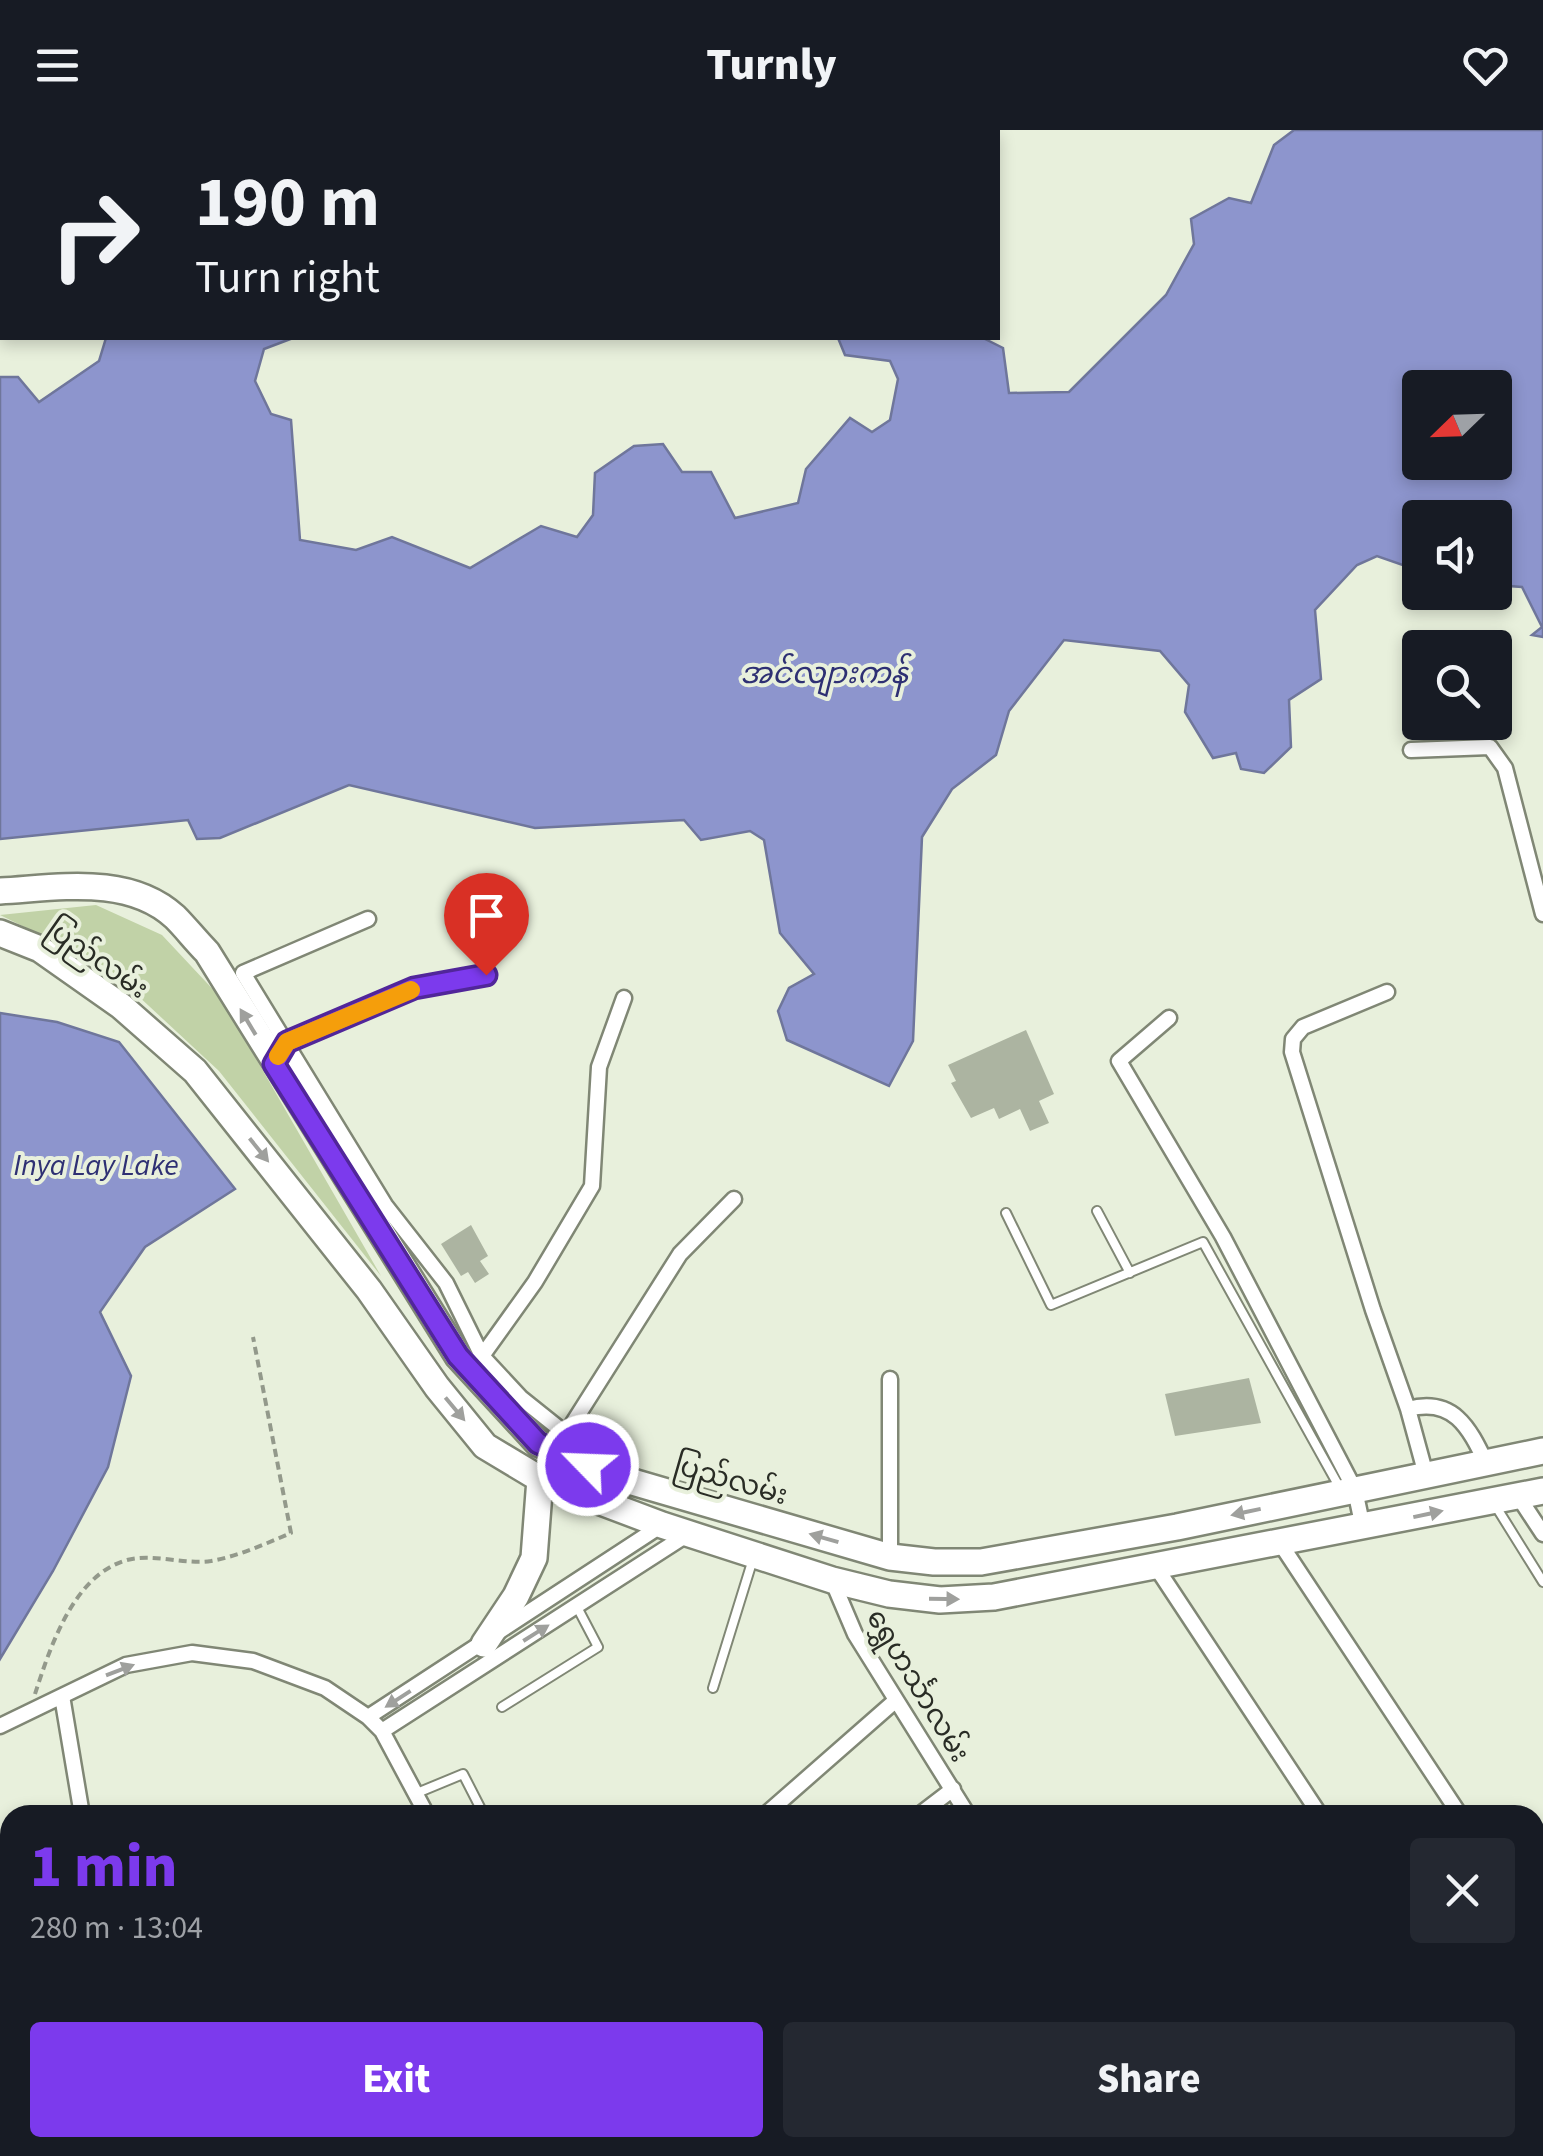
<!DOCTYPE html>
<meta charset="utf-8">
<style>
body{margin:0;font-family:"Source Sans 3","Noto Sans Myanmar",sans-serif;background:#242831;color:#f1f3f6;height:100vh;display:flex;flex-direction:column;font-size:38px;white-space:nowrap}
*{box-sizing:border-box;margin:0}
p{font-size:32px;color:#9ea1a6}
.icon{flex:none;width:55px;height:55px;fill:none;stroke:currentColor;stroke-width:2;stroke-linecap:round;stroke-linejoin:round}
.map{position:relative;flex:1;overflow:hidden}
.sheet{position:absolute;left:0px;top:1675px;width:1545px;height:352px;display:flex;flex-direction:column;background:#171b24;border-radius:30px 30px 0 0;box-shadow:0 5px 15px #0003}
.sheet>*{flex:none}
.banner{position:absolute;left:0px;top:0px;width:1000px;height:210px;box-shadow:0 5px 15px #0003;background:#171b24;color:#f1f3f6;overflow:hidden}
.needle{width:65px;rotate:247deg}
.tools{position:absolute;left:1402px;top:240px;display:grid;gap:20px}
.tools a{display:grid;place-items:center;width:110px;height:110px;border-radius:10px;background:#171b24;box-shadow:0 5px 15px #0003;font-size:50px}
.pin{position:absolute;display:grid;place-items:center;width:85px;height:85px;color:#fff;margin:-102px -42px;border-radius:50% 50% 50% 0;rotate:-45deg;box-shadow:0 0 10px #0007}
.pin .icon{rotate:45deg}
.me{position:absolute;width:110px;margin:-55px;rotate:294deg;stroke-linejoin:round;filter:drop-shadow(0 0 8px #0008)}
.turn{display:flex;align-items:center;gap:35px;height:210px;padding:0 30px;font-size:45px}
.turn .icon{width:130px;height:130px;stroke-width:2.5}
.turn b{display:block;font-size:70px;line-height:85px}
.round{display:grid;place-items:center;flex:none;width:105px;height:105px;border-radius:10px;background:#242831}
.overview{display:flex;align-items:center;justify-content:space-between;height:170px;padding:0 30px}
h1{font-size:60px;font-weight:800;line-height:75px;color:#7c3aed}
.cta{display:flex;gap:20px;margin-top:auto;padding:20px 30px}
.cta a{flex:1;height:115px;border-radius:10px;background:#7c3aed;color:#fff;font-size:40px;font-weight:800;line-height:115px;text-align:center}
.cta a+a{background:#242831;color:#f1f3f6}
header{display:flex;justify-content:space-between;align-items:center;height:130px;padding:0 30px;background:#171b24;font-size:45px;font-weight:800}
.map>svg:first-child{display:block}
</style>
<header><svg class="icon" aria-label="menu" viewBox="0 0 24 24"><path d="M4 6h16M4 12h16M4 18h16"/></svg>Turnly<svg class="icon" aria-label="heart" viewBox="0 0 24 24"><path d="M12 20l-8-8c-3-5 5-10 8-4 3-6 11-1 8 4z"/></svg></header>
<div class="map">
<svg width="1543" height="2026" viewBox="0 0 1543 2026">
<rect width="100%" height="100%" fill="#e8f0dc"/>
<path fill="#c1d2a7" d="M96,775L162,805L221,868L381,1146L219,941L108,838L0,785Z
M646,2018H728L726,2026H644Z
M980,2018H1046L1044,2026H978Z"/>
<path fill="#8d95cd" stroke="#6f769b" stroke-width="2.5" fill-rule="evenodd" d="M1294,0H1543V507L1532,505L1542,497L1522,457L1495,455V388H1420V441L1377,426L1357,435L1315,480L1321,549L1289,570L1291,617L1264,643L1241,639L1236,623L1213,628L1185,582L1189,555L1160,521L1064,510L1009,581L996,625L952,659L922,707L913,911L889,956L787,910L778,881L789,858L814,844L780,803L764,710L750,701L701,710L684,690L535,698L349,655L220,708L197,709L188,690L0,709V247H18L39,272L99,231L106,208H293L264,219L255,251L271,284L291,290L300,410L356,420L392,407L470,438L541,396L577,407L593,385L595,343L634,316L663,314L682,342H711L735,388L798,373L806,339L850,288L872,302L890,290L898,249L890,231L845,225L838,208H983L1003,218L1009,263L1069,262L1166,165L1194,114L1191,89L1229,68L1251,73L1274,15ZM1420,258H1495V332H1420Z
M0,883L57,892L119,912L235,1059L145,1117L100,1182L131,1246L108,1337L53,1441L0,1529Z"/>
<path fill="#acb4a1" d="M1026,900L1054,964L1039,971L1049,993L1030,1001L1020,979L999,989L994,978L971,988L951,953L956,951L948,935Z
M471,1095L488,1126L480,1131L489,1144L475,1153L468,1142L461,1146L441,1114Z
M1249,1248L1261,1293L1175,1306L1165,1264Z"/>
<g fill="none" stroke-linecap="round" stroke-linejoin="round">
<g stroke="#808775" stroke-width="12">
<path id="lane" d="M1097,1081L1130,1143
M1006,1083L1051,1175L1203,1112L1341,1360
M1495,1375L1543,1452
M713,1558L753,1429
M502,1577L598,1517L577,1477
M417,1663L463,1644L484,1685
M302,2018V2026"/>
</g>
<g stroke="#808775" stroke-width="19">
<path id="street" d="M1411,620L1490,617L1505,638L1543,784
M368,789L243,843L385,1075L446,1153L482,1226L521,1268L566,1304L680,1124L734,1069
M1387,862L1303,897L1293,909L1292,922L1373,1180L1408,1279L1426,1345
M1169,888L1119,931L1223,1107L1355,1360L1363,1398
M283,919L287,912L414,859L486,845
M482,1226L535,1152L592,1056L599,937L624,868
M1408,1279C1453,1267 1469,1297 1486,1333
M1518,1366L1543,1404
M1280,1413L1460,1685
M890,1427V1249
M1156,1437L1320,1685
M832,1450L855,1504L968,1685
M62,1566L82,1685
M368,1587L662,1395
M0,1596L126,1535L192,1523L253,1531L325,1558L368,1587L382,1601L427,1685
M382,1601L688,1404
M765,1685L895,1571
M919,1685L953,1659
M0,1717L10,1733
M1535,1799L1543,1812
M1535,1913L1543,1905
M1535,1968L1543,1971
M585,2018L590,2026
M1217,2018L1220,2026
M1305,2018C1328,2025 1348,2026 1371,2018"/>
</g>
<g stroke="#808775" stroke-width="30">
<path id="highway" d="M0,761C57,758 128,744 175,787C186,798 196,811 207,822L458,1226L538,1313L612,1346L890,1427L934,1432H981L1177,1397L1543,1321
M0,803L40,819L121,876L195,941L369,1160L437,1257L485,1316L540,1349L662,1395L832,1450L889,1464L940,1470L994,1467L1543,1361
M484,1514L516,1466L534,1428L540,1349"/>
</g>
<path stroke="#93998b" stroke-width="4" stroke-dasharray="8 5" stroke-linecap="butt" d="M35,1564C50,1518 73,1445 127,1430C153,1423 185,1435 211,1431C239,1426 265,1414 291,1403L253,1207"/>
<use href="#lane" stroke="#fff" stroke-width="8"/>
<use href="#street" stroke="#fff" stroke-width="14"/>
<use href="#highway" stroke="#fff" stroke-width="25"/>
</g>
<defs><path id="oneway-solid" d="M-6-.8H1V-3.2L6.5 0L1 3.2V.8H-6Z" transform="scale(2.5)"/></defs>
<g fill="#9fa09d">
<use href="#oneway-solid" transform="translate(248 892) rotate(-121)"/>
<use href="#oneway-solid" transform="translate(259 1020) rotate(51)"/>
<use href="#oneway-solid" transform="translate(455 1279) rotate(50)"/>
<use href="#oneway-solid" transform="translate(1246 1382) rotate(168)"/>
<use href="#oneway-solid" transform="translate(1428 1384) rotate(-12)"/>
<use href="#oneway-solid" transform="translate(824 1408) rotate(-164)"/>
<use href="#oneway-solid" transform="translate(944 1469) rotate(1)"/>
<use href="#oneway-solid" transform="translate(536 1503) rotate(-32)"/>
<use href="#oneway-solid" transform="translate(120 1540) rotate(-21)"/>
<use href="#oneway-solid" transform="translate(398 1569) rotate(147)"/>
</g>
<g fill="none" stroke-linecap="round" stroke-linejoin="round">
<g stroke="#51269a" stroke-width="25">
<path id="route" d="M486,845L414,858L287,912L274,934L458,1226L538,1313L588,1335"/>
</g>
<use href="#route" stroke="#7c3aed" stroke-width="18"/>
<path stroke="#f59e0b" stroke-width="18" d="M278,926L287,912L411,860"/>
</g>
<g text-anchor="middle" stroke-width="8" stroke-linejoin="round" paint-order="stroke">
<g font-size="28" fill="#292c25" stroke="#e8f0dc">
<text transform="translate(98 828) rotate(35)" y="10">ပြည်လမ်း</text>
<text transform="translate(731 1349) rotate(16)" y="10">ပြည်လမ်း</text>
<text transform="translate(919 1555) rotate(59)" y="10">ရွှေဟင်္သာလမ်း</text>
</g>
<g font-size="30" font-style="italic" fill="#2e3073" stroke="#e8f0dc">
<text x="824" y="553">အင်လျားကန်</text>
<text x="96" y="1045">Inya Lay Lake</text>
</g>
</g>
</svg>
<div class="tools">
<a><svg class="needle" viewBox="-14 -14 28 28"><path d="M0-13l5 13h-10z" fill="#e53935"/><path d="M0 13l5-13h-10z" fill="#9ea1a6"/></svg></a>
<a><svg class="icon" aria-label="sound" viewBox="0 0 24 24"><path d="M4 9h4l5-4v14l-5-4H4zM17 9q2 3 0 6"/></svg></a>
<a><svg class="icon" aria-label="search" viewBox="0 0 24 24"><circle cx="10" cy="10" r="6"/><path d="M15 15l6 6"/></svg></a>
</div>
<div class="pin" style="left:486px;top:845px;background:#d93025"><svg class="icon" aria-label="arrive" viewBox="0 0 24 24"><path d="M6 21V4h12l-3 4 3 4H6"/></svg></div>
<svg class="me" style="left:588px;top:1335px" viewBox="-20 -20 40 40"><circle r="17" fill="#7c3aed" stroke="#fff" stroke-width="3"/><path d="M0-11L8 9 0 5-8 9z" fill="#fff"/></svg>
<div class="banner">
<div class="turn"><svg class="icon" aria-label="right" viewBox="0 0 24 24"><path d="M7 20v-9h11M14 6l5 5-5 5"/></svg><div><b>190 m</b>Turn right</div></div>
</div>
<section class="sheet">
<div class="overview"><div><h1>1 min</h1><p>280 m · 13:04</p></div><a class="round"><svg class="icon" aria-label="close" viewBox="0 0 24 24"><path d="M6 6l12 12M18 6L6 18"/></svg></a></div>
<div class="cta"><a>Exit</a><a>Share</a></div>
</section>
</div>
